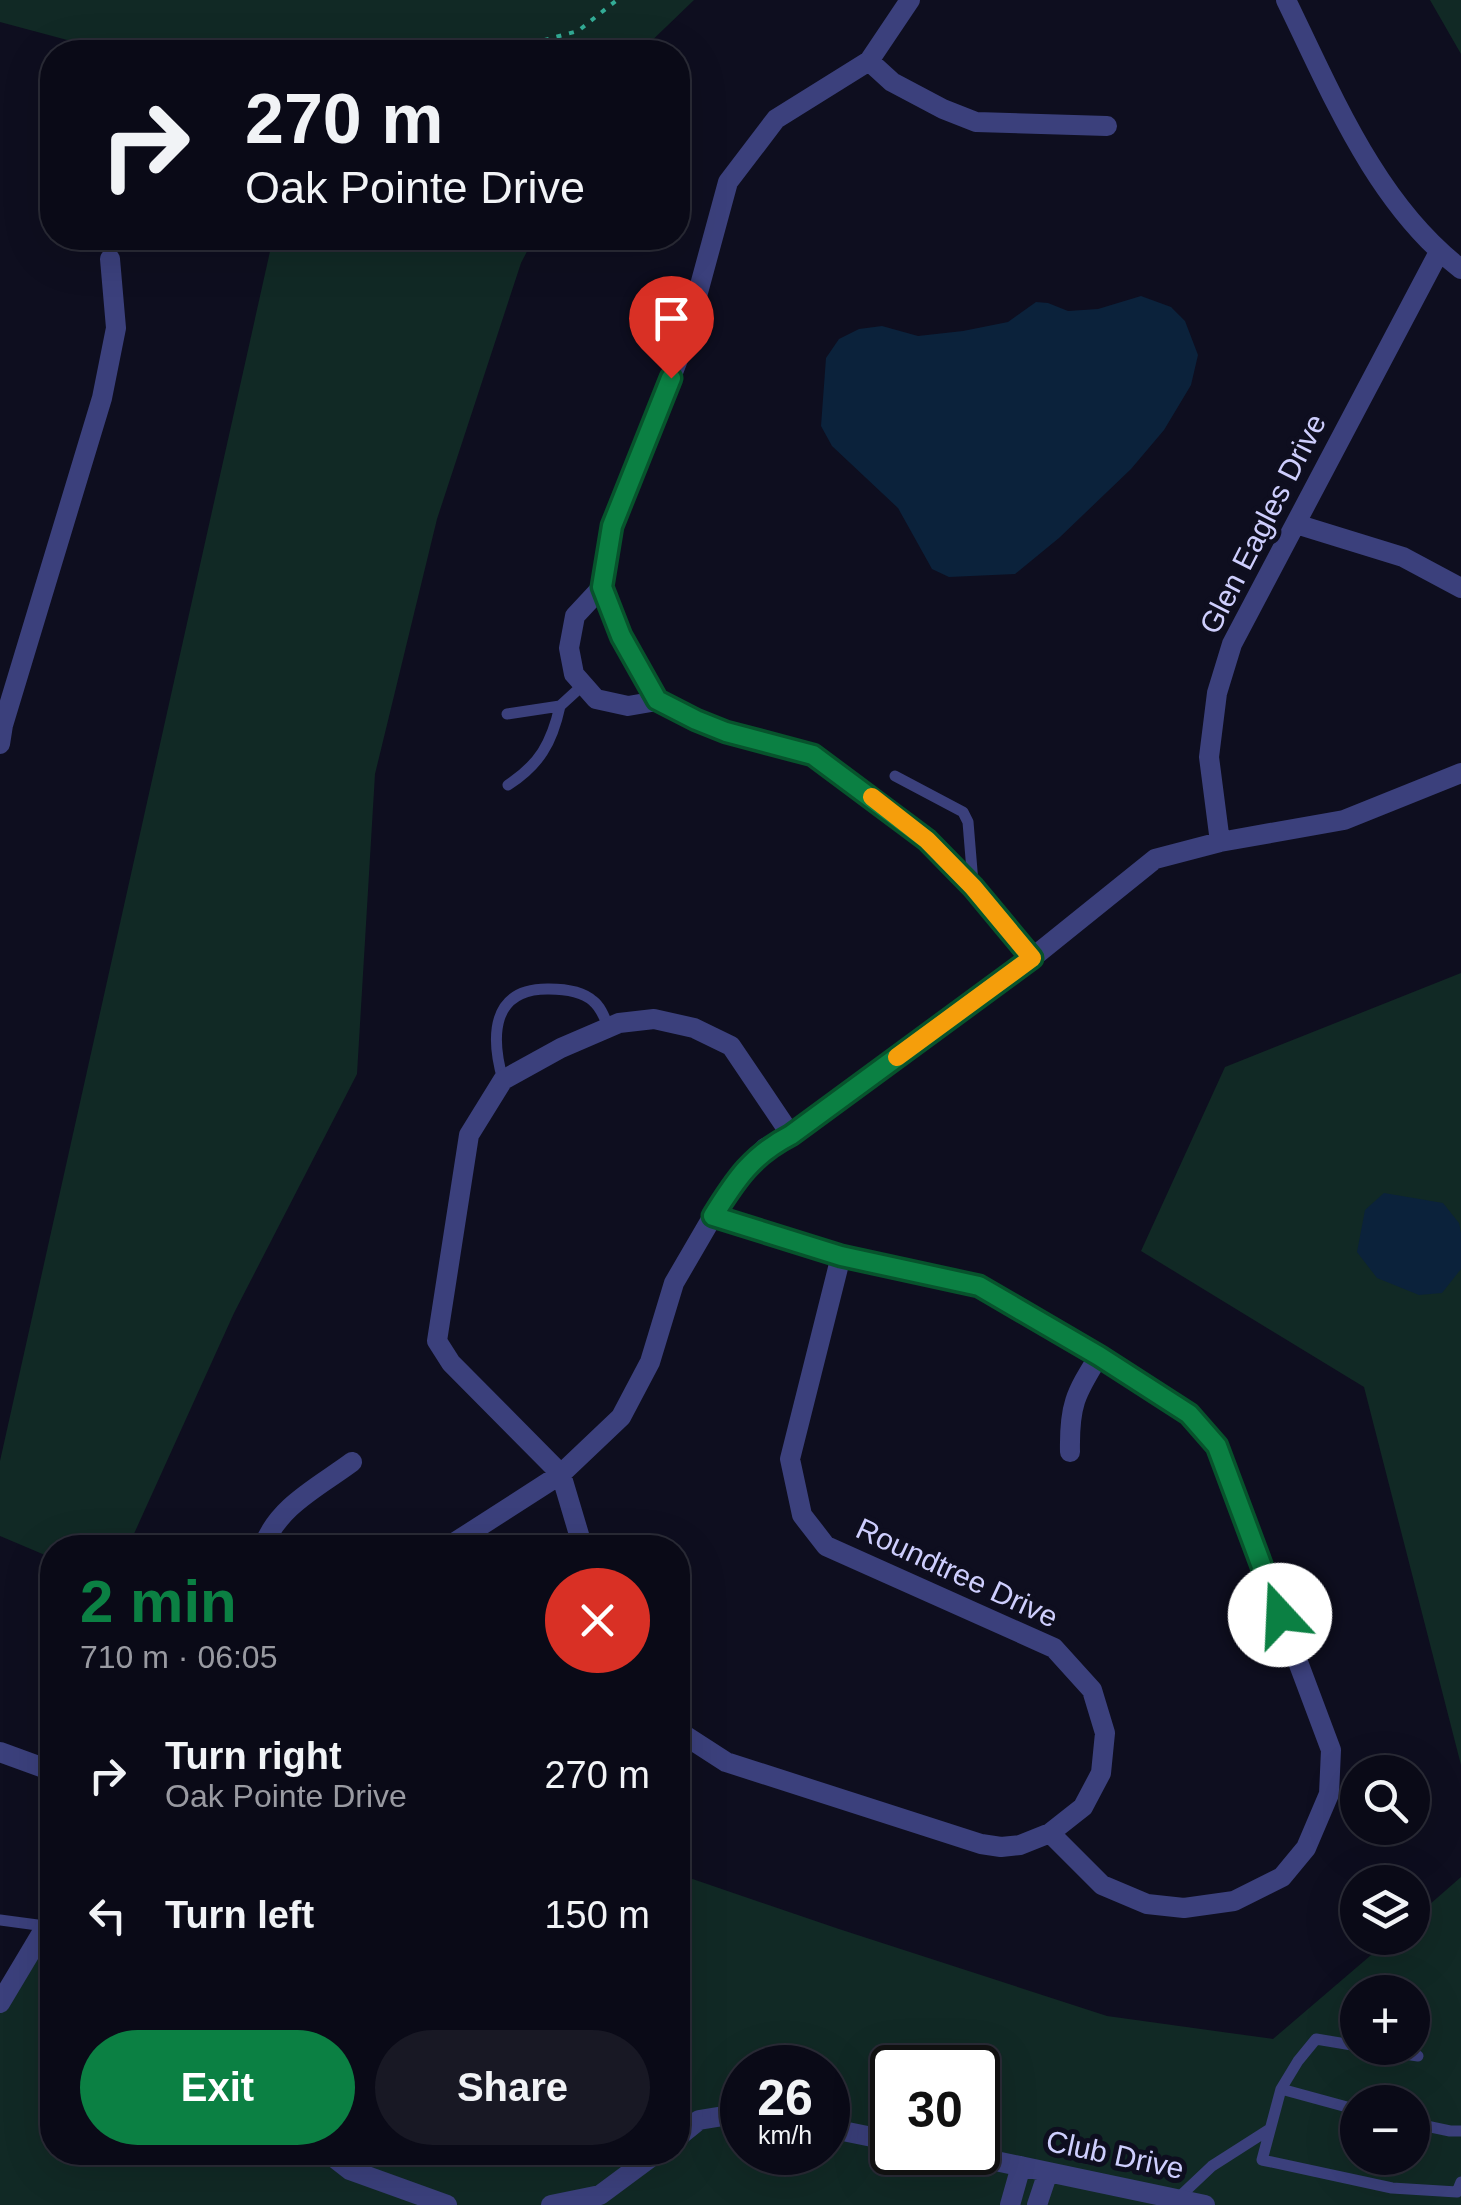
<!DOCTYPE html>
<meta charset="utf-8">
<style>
body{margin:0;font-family:Arial,sans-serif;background:#181824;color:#f1f3f6;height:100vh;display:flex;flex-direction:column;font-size:38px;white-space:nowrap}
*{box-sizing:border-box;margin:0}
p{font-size:32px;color:#999aa1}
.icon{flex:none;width:55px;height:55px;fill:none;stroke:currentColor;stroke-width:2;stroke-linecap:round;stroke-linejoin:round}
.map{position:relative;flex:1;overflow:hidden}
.sheet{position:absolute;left:40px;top:1535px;width:650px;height:630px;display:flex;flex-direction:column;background:#0a0a17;border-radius:40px;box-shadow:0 10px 40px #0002,0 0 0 2px #2a2b36}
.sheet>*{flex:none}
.hud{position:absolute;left:40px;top:40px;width:650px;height:210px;border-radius:40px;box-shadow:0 10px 40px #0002,0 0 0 2px #2a2b36;background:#0a0a17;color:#f1f3f6;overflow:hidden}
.fabs{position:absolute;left:1340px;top:1755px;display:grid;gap:20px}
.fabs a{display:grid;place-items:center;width:90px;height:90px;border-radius:50%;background:#0a0a17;box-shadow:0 10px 40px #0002,0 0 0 2px #2a2b36;font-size:50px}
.speed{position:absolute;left:720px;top:2045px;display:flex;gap:20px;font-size:50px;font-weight:700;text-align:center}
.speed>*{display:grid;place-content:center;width:130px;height:130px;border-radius:50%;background:#0a0a17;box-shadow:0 10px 40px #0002,0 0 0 2px #2a2b36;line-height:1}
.speed small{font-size:25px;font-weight:400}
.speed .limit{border:5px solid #111;border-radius:15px;background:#fff;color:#111}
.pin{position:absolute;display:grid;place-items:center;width:85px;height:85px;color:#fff;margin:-102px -42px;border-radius:50% 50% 50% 0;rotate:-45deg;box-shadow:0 0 10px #0007}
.pin .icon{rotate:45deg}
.me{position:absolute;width:110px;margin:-55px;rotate:340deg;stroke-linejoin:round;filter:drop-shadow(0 0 8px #0008)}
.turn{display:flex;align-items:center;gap:35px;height:210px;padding:0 40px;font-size:45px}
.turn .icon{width:130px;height:130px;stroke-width:2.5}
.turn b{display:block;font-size:70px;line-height:85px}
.round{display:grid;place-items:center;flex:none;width:105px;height:105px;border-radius:52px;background:#181824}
.summary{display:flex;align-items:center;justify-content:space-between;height:170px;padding:0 40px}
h1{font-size:60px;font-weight:700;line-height:75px;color:#0b8043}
.action{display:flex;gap:20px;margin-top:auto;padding:20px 40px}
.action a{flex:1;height:115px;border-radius:60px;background:#0b8043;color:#fff;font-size:40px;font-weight:700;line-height:115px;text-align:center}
.action a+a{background:#181824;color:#f1f3f6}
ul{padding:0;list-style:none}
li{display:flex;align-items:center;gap:30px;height:140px;padding:0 40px}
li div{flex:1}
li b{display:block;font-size:38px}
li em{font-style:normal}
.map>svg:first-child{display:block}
</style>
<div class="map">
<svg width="1461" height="2205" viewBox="0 0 1461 2205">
<rect width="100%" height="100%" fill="#0e0e1f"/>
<path fill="#112925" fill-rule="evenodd" d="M0,0H694L640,52H112L0,22Z
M1430,0H1461V54Z
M273,238H534L521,263L437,519L375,774L357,1074L234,1313L128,1547L52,1548V1558L0,1536V1461Z
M1461,973V1765L1364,1387L1141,1251L1225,1067Z
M678,1874L839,1929L1107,2016L1273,2039L1391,1938H1412L1413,1919L1461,1877V2205H0V1996L52,1945V2152H678ZM1358,1992H1412V2048H1358ZM742,2068H828V2152H742ZM892,2068H978V2152H892ZM1358,2102H1412V2158H1358Z"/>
<path fill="#0b223b" d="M1141,296L1171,307L1185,321L1198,355L1191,385L1164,430L1131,469L1059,538L1015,574L949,577L932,569L898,508L832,446L821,426L826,358L839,339L859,329L882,326L918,336L963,331L1008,322L1036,302L1048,303L1068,311L1098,309Z
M1384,1193L1443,1203L1459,1223L1461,1233V1269L1442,1293L1419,1295L1377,1278L1357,1252L1365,1210Z"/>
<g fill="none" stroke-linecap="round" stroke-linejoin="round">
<path stroke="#33ac96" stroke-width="4" stroke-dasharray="5 8" stroke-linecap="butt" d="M89,52L100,43L109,45L114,52
M247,52L259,49L287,52
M468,52L484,45H526L578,31L617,0"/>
<path stroke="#3b407c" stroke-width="11" d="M507,714L560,706L583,685
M895,776L963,812L968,822L973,883
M508,785C539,765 552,743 560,706
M503,1080C491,1038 490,988 549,989C564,989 582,991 593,1001C601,1007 605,1019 609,1028
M0,1920L45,1926
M1365,2048L1418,2056
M1281,2089L1298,2061L1316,2039L1358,2046
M1358,2110L1281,2089L1262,2160L1392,2188L1457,2192L1461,2182
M1412,2123L1450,2131H1461
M1176,2200L1212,2166L1270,2129"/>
<path stroke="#3b407c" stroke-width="20" d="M910,0L869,61L776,119L728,182L684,344L613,527L602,587L621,636L657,701L696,720L727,731L813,755L927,840L973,887L1032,958
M1286,0C1332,94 1376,204 1461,269
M869,61L892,82L943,109L976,122L1107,126
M1296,524L1403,557L1461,588
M602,587L575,616L569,648L574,674L596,699L628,706L657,701
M0,744L3,725L102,398L116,328L110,259
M1220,842L1209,757L1217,693L1232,644L1439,252
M713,1216L841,1256L979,1286L1099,1356L1189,1415L1217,1446L1331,1750L1329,1794L1306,1848L1282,1877L1234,1901L1184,1908L1147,1904L1102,1885L1050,1833
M1070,1452C1069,1406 1075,1394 1099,1356
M263,1548C276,1507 320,1486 352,1462
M446,1548L561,1474L621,1417L650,1362L674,1283L713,1216L734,1181L765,1148L791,1135L1032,958L1155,859L1220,842L1344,820L1461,773
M583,1548L561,1474L451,1363L437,1341L469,1135L503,1080L561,1048L619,1023L654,1019L694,1028L731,1046L791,1135
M678,1731L726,1762L981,1844L1001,1847L1020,1845L1050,1833L1083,1807L1101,1773L1105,1733L1092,1690L1054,1648L826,1546L802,1515L790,1459L841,1256
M0,1752L52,1771
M0,2003L52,1916
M828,2128L892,2141
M678,2137L699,2120L742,2113
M327,2152L350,2170L447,2205
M953,2152L1205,2205
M551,2205L600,2195L658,2152
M1010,2205L1021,2166
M1037,2205L1048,2172"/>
</g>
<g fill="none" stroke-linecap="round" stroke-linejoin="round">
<g stroke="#07532c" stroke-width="25">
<path id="route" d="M671,378L612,526L602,587L621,636L657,700L696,720L726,732L813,755L927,840L973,887L1032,958L791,1135C752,1155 736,1179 713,1216L841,1256L979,1286L1099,1356L1189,1414L1217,1446L1280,1615"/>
</g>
<use href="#route" stroke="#0b8043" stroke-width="18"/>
<path stroke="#f59e0b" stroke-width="18" d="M872,797L927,840L973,887L1032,958L897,1057"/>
</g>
<g text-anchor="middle" stroke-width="10" stroke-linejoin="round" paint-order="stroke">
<g font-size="30" fill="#cecefd" stroke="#0e0e1f">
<text transform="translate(1263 524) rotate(-63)" y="10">Glen Eagles Drive</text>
<text transform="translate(957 1573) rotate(25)" y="10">Roundtree Drive</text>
<text transform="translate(1115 2155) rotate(12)" y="10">Club Drive</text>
</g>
</g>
</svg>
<div class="fabs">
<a><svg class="icon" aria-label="search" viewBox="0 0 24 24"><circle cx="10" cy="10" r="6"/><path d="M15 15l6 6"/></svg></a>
<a><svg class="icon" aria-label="layers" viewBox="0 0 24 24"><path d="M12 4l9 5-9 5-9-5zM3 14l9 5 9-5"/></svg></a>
<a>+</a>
<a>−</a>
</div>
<div class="speed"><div>26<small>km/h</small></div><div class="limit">30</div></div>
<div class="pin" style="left:671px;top:378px;background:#d93025"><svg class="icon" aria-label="arrive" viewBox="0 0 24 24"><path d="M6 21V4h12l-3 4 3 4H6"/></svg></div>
<svg class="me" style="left:1280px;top:1615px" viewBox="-20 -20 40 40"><circle r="19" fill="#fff"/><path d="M0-13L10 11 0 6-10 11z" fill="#0b8043"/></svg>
<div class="hud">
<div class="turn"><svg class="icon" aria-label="right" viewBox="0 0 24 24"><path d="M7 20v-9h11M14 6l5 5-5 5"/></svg><div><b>270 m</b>Oak Pointe Drive</div></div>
</div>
<section class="sheet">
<div class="summary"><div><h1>2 min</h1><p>710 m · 06:05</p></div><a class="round" style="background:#d93025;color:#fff"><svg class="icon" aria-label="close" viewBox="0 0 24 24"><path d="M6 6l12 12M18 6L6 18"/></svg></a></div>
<ul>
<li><svg class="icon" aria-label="right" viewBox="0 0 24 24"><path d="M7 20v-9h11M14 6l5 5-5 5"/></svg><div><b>Turn right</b><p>Oak Pointe Drive</p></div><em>270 m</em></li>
<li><svg class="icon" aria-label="left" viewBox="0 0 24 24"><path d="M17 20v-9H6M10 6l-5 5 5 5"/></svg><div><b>Turn left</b></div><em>150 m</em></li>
</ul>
<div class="action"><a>Exit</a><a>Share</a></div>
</section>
</div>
